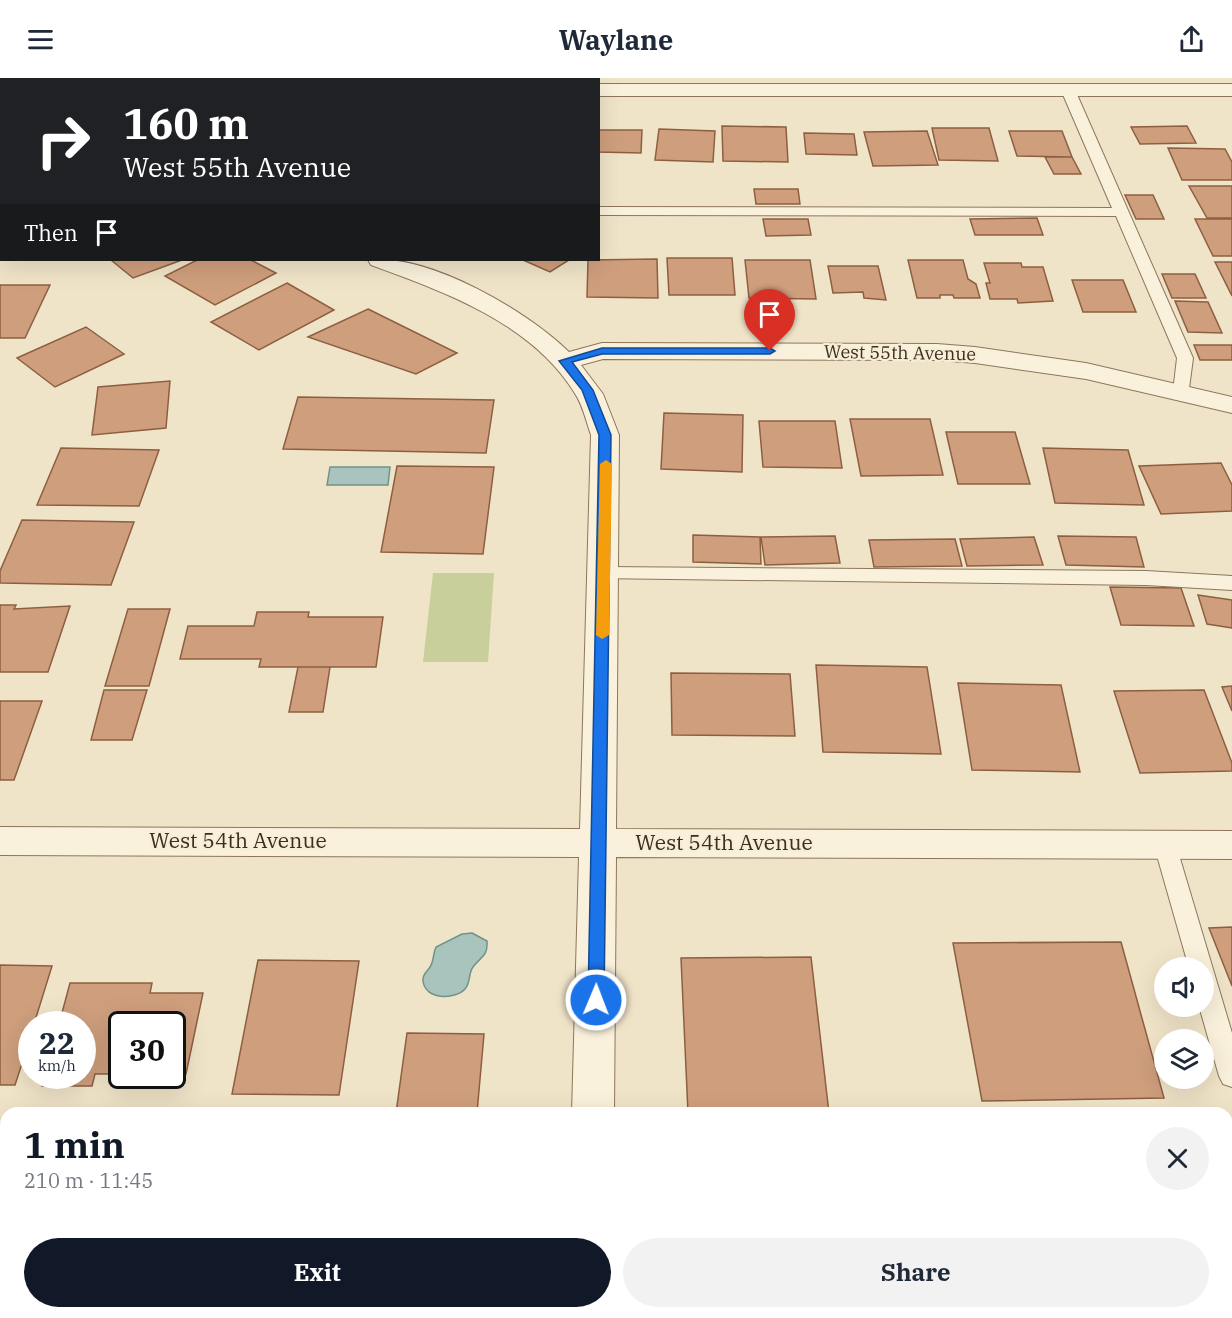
<!DOCTYPE html>
<meta charset="utf-8">
<style>
body{margin:0;font-family:"IBM Plex Serif",serif;background:#f2f2f3;color:#1f2937;height:100vh;display:flex;flex-direction:column;font-size:22px;white-space:nowrap}
*{box-sizing:border-box;margin:0}
p{font-size:20px;color:#747a83}
.icon{flex:none;width:33px;height:33px;fill:none;stroke:currentColor;stroke-width:2;stroke-linecap:round;stroke-linejoin:round}
.map{position:relative;flex:1;overflow:hidden}
.side{position:absolute;left:0px;top:1029px;width:1233px;height:212px;display:flex;flex-direction:column;background:#fff;border-radius:18px 18px 0 0;box-shadow:0 6px 24px #0002}
.side>*{flex:none}
.guide{position:absolute;left:0px;top:0px;width:600px;height:183px;box-shadow:0 6px 24px #0002;background:#202124;color:#fff;overflow:hidden}
.fabs{position:absolute;left:1154px;top:879px;display:grid;gap:12px}
.fabs a{display:grid;place-items:center;width:60px;height:60px;border-radius:50%;background:#fff;box-shadow:0 6px 24px #0002;font-size:30px}
.speed{position:absolute;left:18px;top:933px;display:flex;gap:12px;font-size:30px;font-weight:700;text-align:center}
.speed>*{display:grid;place-content:center;width:78px;height:78px;border-radius:50%;background:#fff;box-shadow:0 6px 24px #0002;line-height:1}
.speed small{font-size:15px;font-weight:400}
.speed .limit{border:3px solid #111;border-radius:9px;background:#fff;color:#111}
.pin{position:absolute;display:grid;place-items:center;width:51px;height:51px;color:#fff;margin:-62px -26px;border-radius:50% 50% 50% 0;rotate:-45deg;box-shadow:0 0 6px #0007}
.pin .icon{rotate:45deg}
.me{position:absolute;width:66px;margin:-33px;rotate:1deg;stroke-linejoin:round;filter:drop-shadow(0 0 4px #0008)}
.turn{display:flex;align-items:center;gap:21px;height:126px;padding:0 24px;font-size:27px}
.turn .icon{width:78px;height:78px;stroke-width:2.5}
.turn b{display:block;font-size:42px;line-height:51px}
.then{display:flex;align-items:center;height:57px;padding:0 24px;background:#0003;gap:12px;font-size:22px}
.round{display:grid;place-items:center;flex:none;width:63px;height:63px;border-radius:32px;background:#f2f2f3}
.overview{display:flex;align-items:center;justify-content:space-between;height:102px;padding:0 24px}
h1{font-size:36px;font-weight:700;line-height:45px;color:#111827}
.button{display:flex;gap:12px;margin-top:auto;padding:12px 24px}
.button a{flex:1;height:69px;border-radius:36px;background:#111827;color:#fff;font-size:24px;font-weight:700;line-height:69px;text-align:center}
.button a+a{background:#f2f2f3;color:#1f2937}
header{display:flex;justify-content:space-between;align-items:center;height:78px;padding:0 24px;background:#fff;font-size:27px;font-weight:700}
.map>svg:first-child{display:block}
</style>
<header><svg class="icon" aria-label="menu" viewBox="0 0 24 24"><path d="M4 6h16M4 12h16M4 18h16"/></svg>Waylane<svg class="icon" aria-label="share" viewBox="0 0 24 24"><path d="M12 15V3M7 8l5-5 5 5M5 13v7h14v-7"/></svg></header>
<div class="map">
<svg width="1232" height="1240" viewBox="0 0 1232 1240">
<rect width="100%" height="100%" fill="#f0e4c8"/>
<path fill="#c9cf9b" d="M433,495H494L488,584H423Z"/>
<path fill="#a9c4bc" stroke="#6f938a" stroke-width="1.5" d="M330,389H390L388,407H327Z
M472,855L487,863C488,879 481,878 473,889C468,896 471,904 465,911C455,922 425,922 423,903C422,895 429,893 431,887C434,882 433,875 436,869L462,856Z"/>
<path fill="#cf9f7d" stroke="#8d5f41" stroke-width="1.5" d="M722,48L786,49L788,84L723,83Z
M1187,48L1196,65L1140,66L1131,49Z
M932,50H989L998,83L939,82Z
M659,51L715,53L713,84L655,82Z
M598,52H642L641,75L598,74Z
M927,53L938,87L873,88L864,54Z
M1009,53H1062L1072,79L1017,78Z
M804,55L854,56L857,77L806,76Z
M1168,70L1225,71L1232,84V102H1182Z
M1045,79H1072L1081,96H1054Z
M1189,108H1232V140H1207Z
M754,111H798L800,126H756Z
M1125,117H1153L1164,141H1136Z
M1037,140L1043,157H975L970,141Z
M763,141H808L811,157L766,158Z
M1195,141H1232V178H1213Z
M667,180H732L735,217H669Z
M657,181L658,220L587,219L588,182Z
M111,182H182L133,200Z
M197,182H251L276,195L215,227L165,198Z
M523,182H569L550,194Z
M745,182H810L816,221L749,220Z
M908,182H963L968,201L976,206L980,220H954L953,217H940V220H917Z
M1215,184H1232V218Z
M984,185H1021L1022,189H1043L1053,223L1018,225L1017,221H990L986,205H990Z
M828,188H878L886,222L864,220L863,214L833,215Z
M1162,196H1195L1206,220H1172Z
M1072,202H1123L1136,234H1083Z
M287,205L334,232L259,272L211,244Z
M0,207H50L25,260H0Z
M1175,223L1208,224L1222,255L1188,254Z
M368,231L457,275L416,296L308,259Z
M86,249L124,276L55,309L17,280Z
M1194,267H1232V282H1200Z
M170,303L166,350L92,357L98,309Z
M298,319L494,322L486,375L283,371Z
M664,335L743,337L742,394L661,391Z
M850,341H930L943,397L861,398Z
M759,343H835L842,390L763,389Z
M946,354H1015L1030,406H958Z
M61,370L159,372L139,428L37,427Z
M1043,370L1128,372L1144,427L1055,425Z
M1221,385L1232,407V433L1161,436L1139,388Z
M397,388L494,389L483,476L381,474Z
M22,442L134,444L111,507L0,505V493Z
M693,457L760,459L761,486L693,484Z
M835,458L840,485L765,487L761,459Z
M1058,458L1136,459L1144,489L1066,487Z
M1034,459L1043,487L967,488L960,461Z
M955,461L962,488L874,489L869,462Z
M1110,509L1181,510L1194,548L1121,547Z
M1198,517L1232,522V550L1207,546Z
M0,527H16L14,531L70,528L48,594H0Z
M128,531H170L149,608H105Z
M257,534H309L308,539H383L376,589H259L261,581H180L188,548H254Z
M816,587L927,589L941,676L823,674Z
M298,589H330L323,634H289Z
M671,595L790,596L795,658L672,657Z
M958,605L1061,607L1080,694L972,692Z
M1232,608V633L1222,609Z
M104,612H147L132,662H91Z
M1204,612L1232,685V693L1140,695L1114,613Z
M0,623H42L14,702H0Z
M1232,849V908L1209,850Z
M1121,864L1164,1020L982,1023L953,865Z
M811,879L829,1035H688L681,880Z
M258,882L359,883L339,1017L232,1016Z
M0,887L52,888L34,946H32V955L15,1007H0Z
M70,905H152L150,915H203L186,996H172V946H122V996H95L92,1008H42L45,998H82V946H59Z
M407,955L484,956L477,1035H396Z
M1227,1178H1232V1240H1129L1128,1234H1227Z
M723,1234H831L832,1240H723Z
M981,1234H1036L1037,1240H982Z"/>
<g fill="none" stroke-linecap="round" stroke-linejoin="round">
<g stroke="#8d765c" stroke-width="2">
<path id="service" d="M1068,8L1075,12L1193,280L1188,318L1182,319L1173,314L1177,280L1116,138L598,137V129L1112,130L1061,12Z
M603,489L1146,493L1232,498V512L1146,507L596,500L593,495L596,490Z
M1165,758L1173,761L1176,767L1232,955V1009L1223,1006L1219,998L1199,928H1203V890H1189L1154,767L1157,761Z
M0,1179H6V1207H0Z"/>
</g>
<g stroke="#8d765c" stroke-width="2">
<path id="minor" d="M248,0H268V2H248Z
M368,182C428,175 526,232 569,274L602,265L937,266L975,269L1086,285L1232,319V335L1086,301L975,285L937,282L603,281L581,287L603,316L619,357L616,751L1232,753V781L616,779L614,1035H572L579,779L0,777V749L580,751L591,357C586,343 583,327 574,314C531,245 445,214 371,187Z
M567,1234H613V1240H567Z"/>
</g>
<g stroke="#8d765c" stroke-width="2">
<path id="tertiary" d="M0,5H2V17H0Z
M598,6H1232V18H598Z"/>
</g>
<use href="#service" fill="#faf1dc" fill-rule="evenodd"/>
<use href="#minor" fill="#faf1dc" fill-rule="evenodd"/>
<use href="#tertiary" fill="#faf1dc" fill-rule="evenodd"/>
</g>
<path fill="#1a73e8" stroke="#114b97" stroke-width="1.5" d="M602,270H770L775,273L770,276H602L572,284L593,312L611,357L604,922L602,927H590L588,922L599,357L582,312L559,283Z"/>
<path fill="#f59e0b" d="M606,382L612,386L609,557L602,561L596,557L600,386Z"/>
<g text-anchor="middle" stroke-width="4.5" stroke-linejoin="round" paint-order="stroke">
<g font-size="18" fill="#3d2e20" stroke="#f7eed8">
<text transform="translate(900 275) rotate(1)" y="6">West 55th Avenue</text>
</g>
<g font-size="21" fill="#3d2e20" stroke="#f7eed8">
<text x="238" y="770">West 54th Avenue</text>
<text x="724" y="772">West 54th Avenue</text>
</g>
</g>
</svg>
<div class="fabs">
<a><svg class="icon" aria-label="sound" viewBox="0 0 24 24"><path d="M4 9h4l5-4v14l-5-4H4zM17 9q2 3 0 6"/></svg></a>
<a><svg class="icon" aria-label="layers" viewBox="0 0 24 24"><path d="M12 4l9 5-9 5-9-5zM3 14l9 5 9-5"/></svg></a>
</div>
<div class="speed"><div>22<small>km/h</small></div><div class="limit">30</div></div>
<div class="pin" style="left:770px;top:273px;background:#d93025"><svg class="icon" aria-label="arrive" viewBox="0 0 24 24"><path d="M6 21V4h12l-3 4 3 4H6"/></svg></div>
<svg class="me" style="left:596px;top:922px" viewBox="-20 -20 40 40"><circle r="17" fill="#1a73e8" stroke="#fff" stroke-width="3"/><path d="M0-11L8 9 0 5-8 9z" fill="#fff"/></svg>
<div class="guide">
<div class="turn"><svg class="icon" aria-label="right" viewBox="0 0 24 24"><path d="M7 20v-9h11M14 6l5 5-5 5"/></svg><div><b>160 m</b>West 55th Avenue</div></div>
<div class="then">Then<svg class="icon" aria-label="arrive" viewBox="0 0 24 24"><path d="M6 21V4h12l-3 4 3 4H6"/></svg></div>
</div>
<section class="side">
<div class="overview"><div><h1>1 min</h1><p>210 m · 11:45</p></div><a class="round"><svg class="icon" aria-label="close" viewBox="0 0 24 24"><path d="M6 6l12 12M18 6L6 18"/></svg></a></div>
<div class="button"><a>Exit</a><a>Share</a></div>
</section>
</div>
